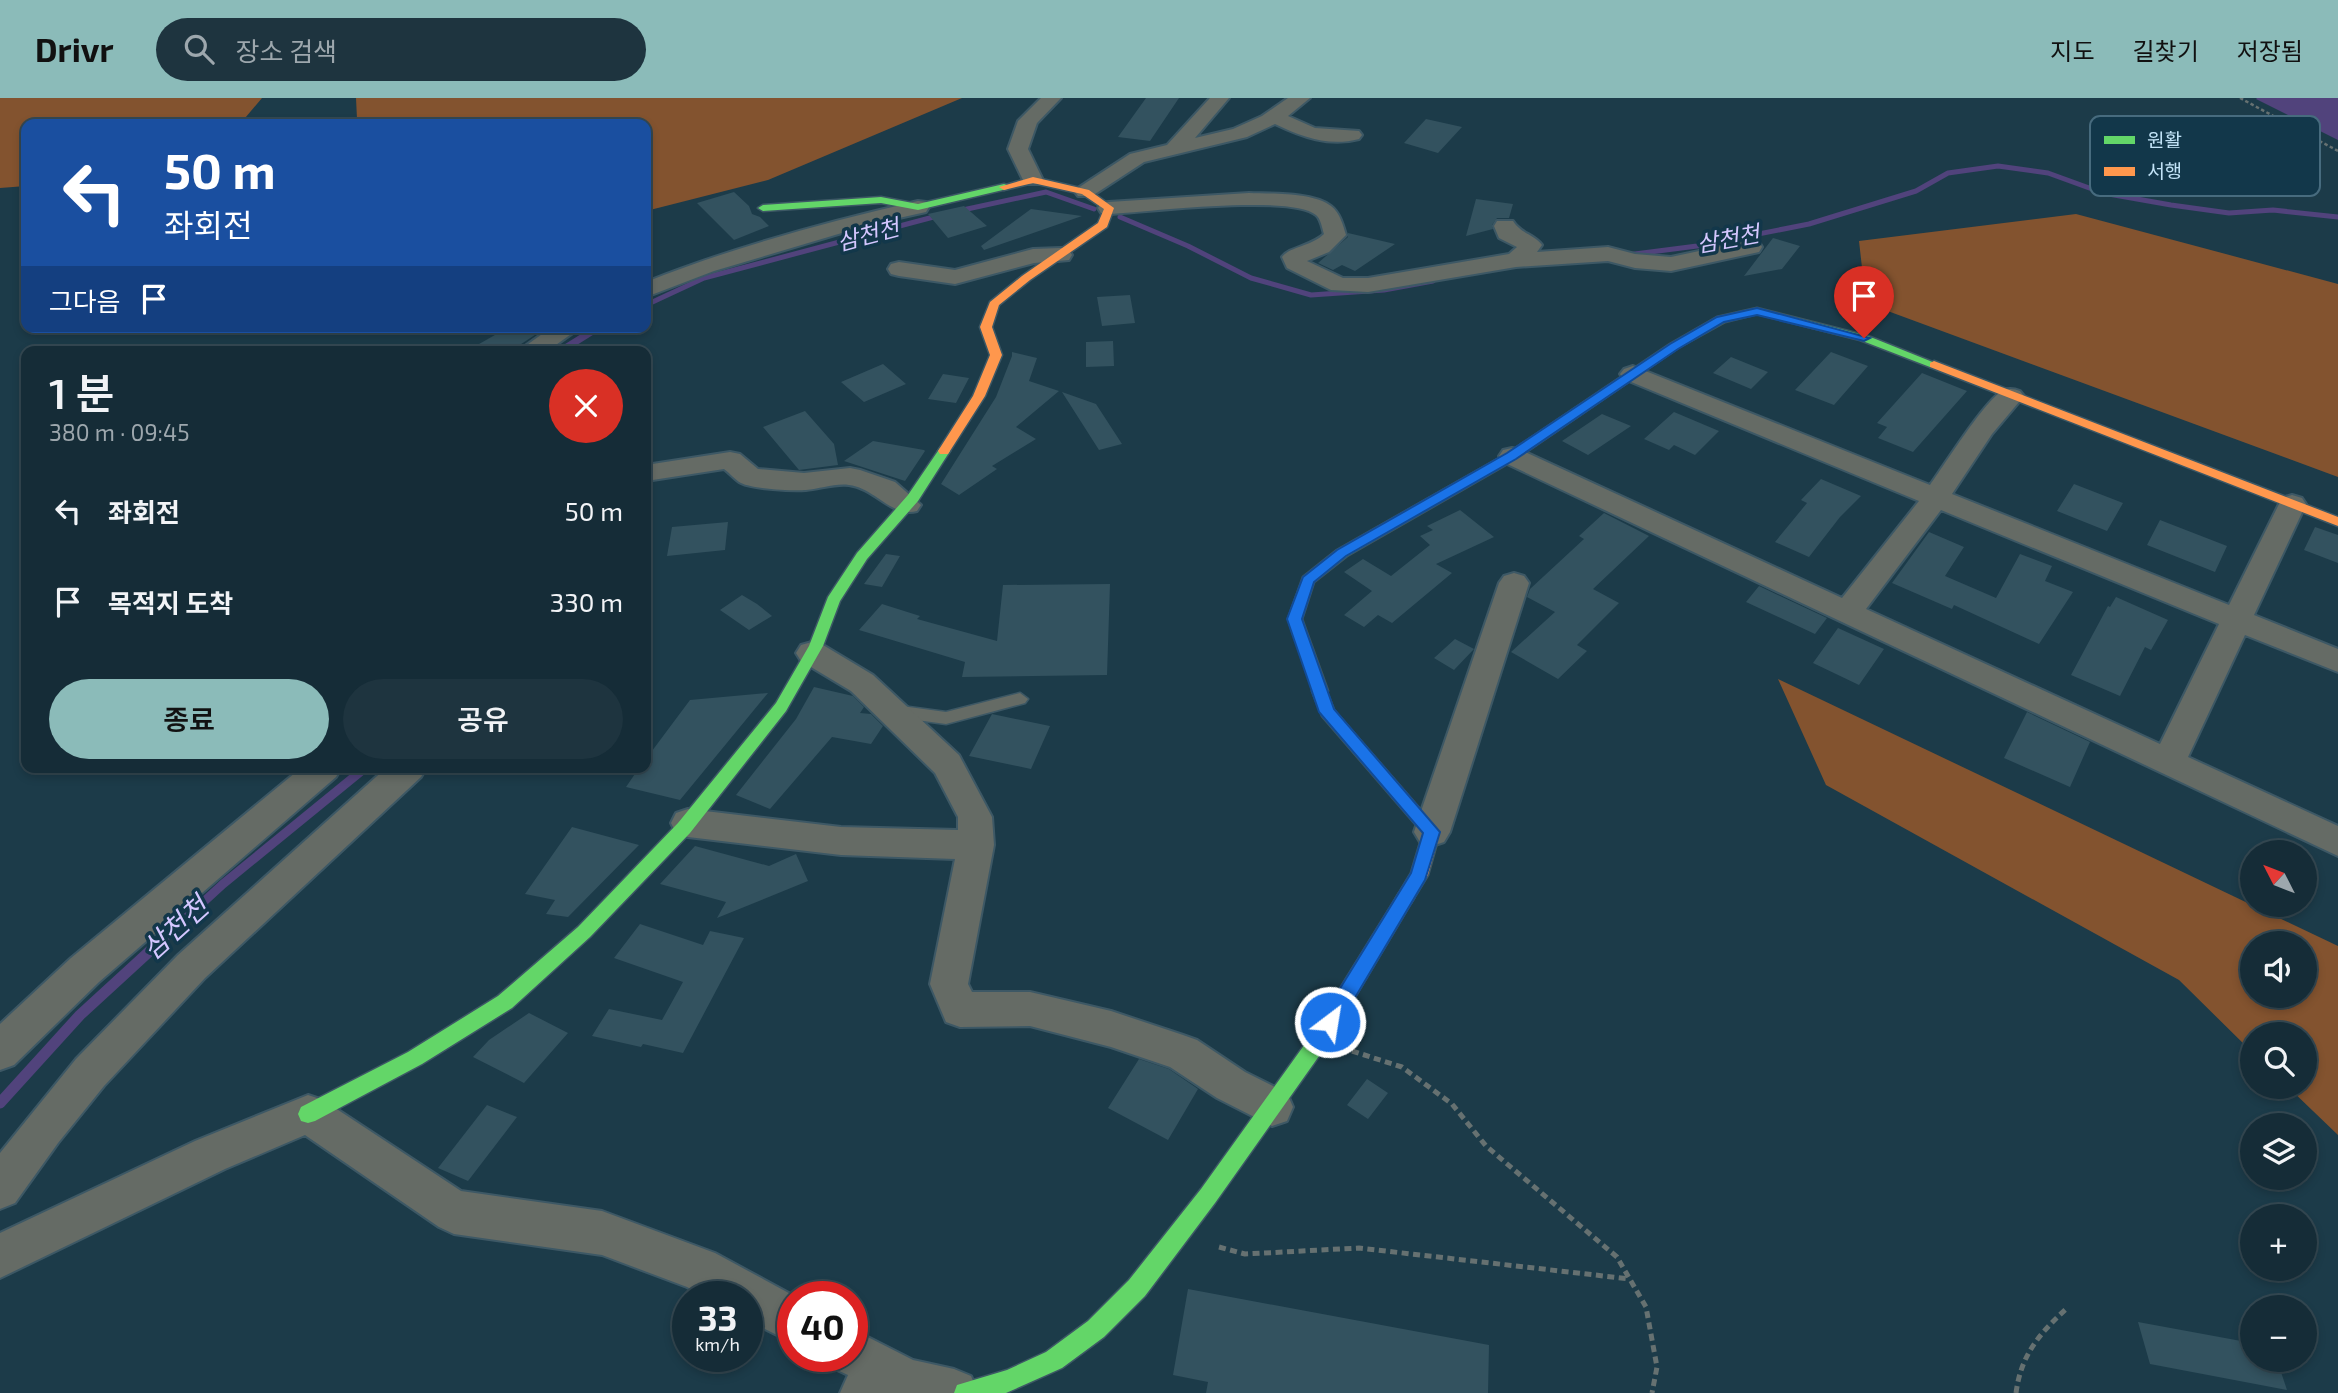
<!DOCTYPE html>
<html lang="ko">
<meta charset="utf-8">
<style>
body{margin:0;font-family:"Exo 2","Noto Sans KR",sans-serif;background:#1e343f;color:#f1f3f6;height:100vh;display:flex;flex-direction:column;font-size:26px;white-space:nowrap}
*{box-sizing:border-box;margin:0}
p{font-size:23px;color:#9da7ad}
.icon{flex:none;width:38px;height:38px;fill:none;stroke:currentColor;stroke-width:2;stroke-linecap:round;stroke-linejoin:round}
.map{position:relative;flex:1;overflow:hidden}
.sheet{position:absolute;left:21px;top:248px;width:630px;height:427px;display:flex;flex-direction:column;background:#152c37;border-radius:14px;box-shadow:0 4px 10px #0003,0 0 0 2px #344852}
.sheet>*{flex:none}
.guide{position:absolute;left:21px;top:21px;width:630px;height:214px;border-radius:14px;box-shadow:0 4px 10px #0003,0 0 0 2px #344852;background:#1a4fa0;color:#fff;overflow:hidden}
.needle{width:46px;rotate:312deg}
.tools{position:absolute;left:2240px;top:742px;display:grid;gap:14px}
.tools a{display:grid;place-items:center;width:77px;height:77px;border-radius:50%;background:#152c37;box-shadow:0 4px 10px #0003,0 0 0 2px #344852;font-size:35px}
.speed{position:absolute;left:672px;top:1183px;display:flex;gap:14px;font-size:35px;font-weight:700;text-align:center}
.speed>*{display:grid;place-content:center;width:91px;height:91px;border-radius:50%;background:#152c37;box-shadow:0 4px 10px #0003,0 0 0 2px #344852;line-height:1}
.speed small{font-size:18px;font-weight:400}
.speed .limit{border:10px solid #d22;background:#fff;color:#111}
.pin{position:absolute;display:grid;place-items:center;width:60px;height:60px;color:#fff;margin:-72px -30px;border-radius:50% 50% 50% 0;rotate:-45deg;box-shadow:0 0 7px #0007}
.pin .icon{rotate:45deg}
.me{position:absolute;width:77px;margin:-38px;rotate:31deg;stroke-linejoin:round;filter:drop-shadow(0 0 5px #0008)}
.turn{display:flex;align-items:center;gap:24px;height:147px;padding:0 28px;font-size:32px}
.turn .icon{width:91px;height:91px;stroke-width:2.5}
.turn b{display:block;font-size:49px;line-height:60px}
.then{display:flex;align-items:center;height:66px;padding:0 28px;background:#0003;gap:14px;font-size:26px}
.round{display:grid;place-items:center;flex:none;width:74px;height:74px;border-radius:37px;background:#1e343f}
.overview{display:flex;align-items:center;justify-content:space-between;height:119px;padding:0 28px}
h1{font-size:42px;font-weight:600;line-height:52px}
.button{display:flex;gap:14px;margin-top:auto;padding:14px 28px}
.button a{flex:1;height:80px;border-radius:42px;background:#8bbbb9;color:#111;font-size:28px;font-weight:600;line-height:80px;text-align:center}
.button a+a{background:#1e343f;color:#f1f3f6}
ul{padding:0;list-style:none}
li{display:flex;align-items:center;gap:21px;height:91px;padding:0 28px}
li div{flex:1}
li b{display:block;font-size:26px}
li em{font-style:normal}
header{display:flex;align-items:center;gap:42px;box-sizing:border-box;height:98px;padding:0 35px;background:#8bbbb9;color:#111}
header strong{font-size:33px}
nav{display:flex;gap:38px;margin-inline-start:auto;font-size:24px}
.search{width:490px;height:63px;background:#1e343f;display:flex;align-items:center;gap:18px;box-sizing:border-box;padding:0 24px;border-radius:38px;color:#9da7ad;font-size:26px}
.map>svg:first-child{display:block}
</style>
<header>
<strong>Drivr</strong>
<div class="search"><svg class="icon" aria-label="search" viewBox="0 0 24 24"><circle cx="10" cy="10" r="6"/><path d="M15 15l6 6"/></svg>장소 검색</div>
<nav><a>지도</a><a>길찾기</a><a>저장됨</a></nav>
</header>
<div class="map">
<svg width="2338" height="1295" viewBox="0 0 2338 1295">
<rect width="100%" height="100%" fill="#1c3b49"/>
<path fill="#83532f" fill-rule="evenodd" d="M0,0H262L240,26H26V88L0,90Z
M356,0H962L768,82L646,113V26H351L357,21Z
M2076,116L2338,186V379L1866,205L1859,143Z
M1778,581L2338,848V1037L2288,989H2305V936H2252V954L2179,882L1826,687ZM2252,845H2305V898H2252Z"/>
<path fill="#51437c" d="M2257,0H2338V42L2256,1Z"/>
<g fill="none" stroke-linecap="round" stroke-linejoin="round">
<path stroke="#51437c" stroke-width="5" d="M958,113L1046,94L1094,111
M1120,119L1188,148L1251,180L1311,197L1384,192L1433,183
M1627,157L1697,148L1809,126L1916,93L1948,75L1998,68L2048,75L2103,95L2171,107L2229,115L2273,112L2338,119
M646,207L704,180L941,117"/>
<path stroke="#51437c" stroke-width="7" d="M559,254L599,229"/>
<path stroke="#51437c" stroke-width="9" d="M150,853L223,786L365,670"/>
<path stroke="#51437c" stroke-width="11" d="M0,1005L80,917L152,851"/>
</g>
<path fill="#33525f" d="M1146,0H1179L1150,43L1118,39Z
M1426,21L1462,29L1438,55L1404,45Z
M734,94L749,108L752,116L760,119L769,128L734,142L697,105Z
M1476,101L1513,106L1509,120H1497L1492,127L1493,131L1466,138Z
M964,108L987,128L948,140L928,116Z
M1031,111L1082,118L984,152L981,148Z
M1348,135L1395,146L1355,173L1342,167L1333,172L1318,165L1348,139Z
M1773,140L1800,148L1782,171L1744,178Z
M1130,197L1135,225L1102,228L1097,199Z
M509,229H547L509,254H465Z
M1113,243L1114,268L1086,269V244Z
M1012,254L1037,260L1029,283L1059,293L1016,329L1036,341L992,368L997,371L959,397L941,386L996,299L1012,258Z
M1831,254L1868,268L1834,307L1795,292Z
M1731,259L1768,274L1751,291L1713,275Z
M883,266L906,286L864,304L841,284Z
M1922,275L1967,293L1913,354L1878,340L1887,329L1877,325Z
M943,276L969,280L956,305L928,301Z
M1062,294L1096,306L1122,346L1099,352Z
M805,313L834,346L838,367L799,372L763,329Z
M1674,314L1719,333L1695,357L1674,347L1669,352L1644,341Z
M1602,316L1631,328L1588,357L1562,343Z
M873,343L924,352L925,353L905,383L844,363Z
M1821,381L1861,398L1840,419L1809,459L1775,444L1807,405L1801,402Z
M2074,386L2123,405L2107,433L2057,413Z
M1460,412L1494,439L1436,466L1452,475L1392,525L1378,517L1364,529L1344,517L1372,493L1344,474L1363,461L1391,478L1430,447L1420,438L1433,432L1427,428Z
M1604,415L1649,438L1593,491L1619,505L1577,547L1587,553L1558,581L1511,554L1555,514L1527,499L1530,491L1584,441L1579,438Z
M2160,422L2227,448L2215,474L2147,447Z
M728,424L725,452L667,458L672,429Z
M2315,429L2338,437V465L2304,452Z
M1929,434L1964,449L1945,478L1996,500L2020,456L2052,468L2045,483L2073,494L2039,546L1954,507L1952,511L1892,485Z
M886,456L900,458L882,489L864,486Z
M1110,486L1107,577L962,579L965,564L859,532L882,506L920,518L917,521L997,543L1003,487Z
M1759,488L1827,520L1815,536L1746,504Z
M742,497L757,506L772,518L749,532L720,512Z
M2116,499L2168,522L2151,552L2145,549L2120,598L2071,577L2108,508L2110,509Z
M1838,530L1884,551L1859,587L1813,565Z
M1455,541L1474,551L1454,572L1434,560Z
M814,589L853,598L864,609L860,615L871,616L883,628L871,646L832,639L770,711L736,697L796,621Z
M768,595L680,702L626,689L639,670H646V661L690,602Z
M2027,614L2090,644L2070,689L2004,660Z
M992,616L1050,628L1031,671L969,658Z
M572,729L639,747L568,819L546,816L555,802L525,796Z
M695,748L769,768L796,756L808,783L717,820L726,804L660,786Z
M640,826L703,847L710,833L744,840L683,955L643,946L641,949L592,938L609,911L662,922L683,884L614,860Z
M529,915L568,935L524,985L473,959L489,942Z
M1139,961L1169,971L1198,991L1168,1042L1108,1010Z
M1367,981L1388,995L1368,1021L1347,1007Z
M487,1007L517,1019L468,1083L438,1070Z
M1188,1191L1489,1247L1488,1295H1206L1208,1284L1173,1277Z
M2138,1224L2252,1245V1262H2277L2287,1292L2150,1266Z"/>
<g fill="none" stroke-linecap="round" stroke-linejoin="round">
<g stroke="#3d5865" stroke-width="3">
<path id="lane" d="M1020,595L1028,601L1025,605L946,626L894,619L886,613L894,607L946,614Z"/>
</g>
<g stroke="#3d5865" stroke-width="4">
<path id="street" d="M1041,0H1061L1037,25L1028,51L1043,82L1040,86H1026L1023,82L1008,51L1018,23Z
M1210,0H1229L1195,40L1233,31L1262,18L1288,0H1310L1288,18L1315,30L1359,33L1362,37L1359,41C1329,49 1302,39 1275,26L1247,39L1144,64L1092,98H1078L1075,94L1078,90L1130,56L1167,47Z
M1249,95C1271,96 1313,94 1331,108C1340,115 1343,127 1346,137L1329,154L1307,163L1343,180H1368L1509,156L1517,149L1499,140L1494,128L1497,123H1513C1521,136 1534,136 1542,147L1537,154L1608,149L1635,156L1671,159L1751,142L1759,144L1762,149L1759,154L1671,173L1635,170L1608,163L1516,169L1368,194L1331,192L1287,170L1282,159C1289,149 1312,148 1324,136C1322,130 1321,121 1316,117C1291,96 1146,114 1109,116L1101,115L1098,110L1101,105L1109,104Z
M918,103L926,104L929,109L926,114L872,126L714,173L646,199V184C734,149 826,124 918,103Z
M1061,150L1069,152L1072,157L1069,162L1034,165L955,186L899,178L891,176L888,171L891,166L899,164L955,172L1033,151Z
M552,229H581L546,254H517Z
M1633,268L1930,387C1944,368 1986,300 2004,292C2010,290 2015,291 2020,293L2024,298L1992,336L1952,396L2229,507L2282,400L2292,397L2302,400L2306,406L2254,517L2338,551V574L2245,537L2188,659L2338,728V758L1503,364L1499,358L1503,352L1512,350L1521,352L1842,500L1919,403L1624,281L1620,276L1624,271ZM1941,412L2219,526L2160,646L1866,511Z
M730,354L740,356L758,371L804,375L850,370L860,372L895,384L921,407L917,413C892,420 875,390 849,387C835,385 820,391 806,392C792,393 753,391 741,385C735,382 730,375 724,371L646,383V367Z
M1514,475L1524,478L1529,485L1450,734L1444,744L1432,748L1420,744L1414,734L1499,485L1504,478Z
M812,544L823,547L873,577L959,657L992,719L994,747L968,886L972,894H1030L1111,913L1183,937L1197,942L1245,974L1287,995L1293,1009L1287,1023L1272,1028L1217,1000L1170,969L1111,949L1030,928L960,929L946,924L930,886L955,761L841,757L688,739L676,735L671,725L676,715L688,711L841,729L958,732V719L935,675L851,593L801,563L796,555L801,547Z
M301,670H341L336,679L99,884L14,967L0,972V926L71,860Z
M386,670H426L421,679L205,880L104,988L58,1045L15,1105L0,1111V1055L76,961L178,857Z
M308,997L323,1002L461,1093L602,1113L715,1155L796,1199H793V1245L747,1222V1199H705L687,1189L602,1157L454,1136L439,1129L305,1037L225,1071L0,1180V1135L195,1043Z
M852,1231L913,1262L954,1271L971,1278L978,1295H840L848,1277L835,1271L830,1258H852Z"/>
</g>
<g stroke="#3d5865" stroke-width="3">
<path id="fast" d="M1004,86L1007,87V91L918,112L881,105L763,113L758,110L763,107L881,99L918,106Z
M1757,210L1868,238L1940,267L1938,269H1930L1860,242L1757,216L1725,224L1678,250L1516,361L1347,458L1314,484L1302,521L1328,593L1320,599L1315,597L1288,521L1303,479L1337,452L1508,355L1670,246L1717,219Z
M944,349L950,353L918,403L867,461L840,503L823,548L786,613L690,735L590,839L512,910L422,966L315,1023L308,1025L301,1023L298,1016L301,1009L408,954L498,898L578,829L678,725L776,605L809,548L828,499L857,455L908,397L940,350Z
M1405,793L1411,795L1414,800L1411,805L1324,951L1215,1105L1145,1198L1104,1239L1062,1270L1006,1295H954L957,1287L1007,1272L1046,1254L1088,1223L1129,1182L1201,1091L1310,939L1399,795Z"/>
</g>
<g stroke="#3d5865" stroke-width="3">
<path id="slow" d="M1033,79L1089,92L1114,110L1107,129L1030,182L999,207L992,229L1002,257L985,298L948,356H940L938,353L973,298L990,257L980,229L990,204L1022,178L1098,125L1104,111L1082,96L1033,85L1004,92L999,89Z
M1934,263L2338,419V428L1930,269V265Z
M1320,587L1325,589L1334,612L1440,734L1428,777L1411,805L1405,807L1399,805L1396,800L1411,775L1423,735L1322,618L1312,593Z"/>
</g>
<path stroke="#667171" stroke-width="2.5" stroke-dasharray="3.5 2.5" stroke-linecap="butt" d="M2240,0L2338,53"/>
<path stroke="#667171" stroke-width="5" stroke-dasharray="7 4.5" stroke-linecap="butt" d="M1352,953L1402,969L1452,1006L1486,1048L1617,1159L1646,1209L1657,1269L1652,1295
M1219,1149L1245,1156L1359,1150L1630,1181
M2016,1295C2021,1257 2039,1236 2066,1211"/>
<use href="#lane" fill="#656b65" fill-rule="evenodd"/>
<use href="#street" fill="#656b65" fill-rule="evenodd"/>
<use href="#fast" fill="#63d668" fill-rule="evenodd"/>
<use href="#slow" fill="#ff974d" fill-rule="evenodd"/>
</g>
<path fill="#1a73e8" stroke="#114b97" stroke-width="2" d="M1757,210L1870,240L1864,243L1757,217L1724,224L1678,251L1516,361L1346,458L1314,484L1302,521L1334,611L1440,734L1425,782L1337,930L1330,933L1323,930L1321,924L1323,918L1411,775L1423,735L1319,614L1287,521L1303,479L1337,452L1507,355L1670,246L1717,219Z"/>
<g text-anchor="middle" stroke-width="7" stroke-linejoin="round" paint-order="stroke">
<g font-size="23" font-style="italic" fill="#d4c7ff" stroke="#12374a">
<text transform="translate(868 137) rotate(-15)" y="8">삼천천</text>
<text transform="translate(1728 141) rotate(-10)" y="8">삼천천</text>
</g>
<g font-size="28" font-style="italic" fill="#d4c7ff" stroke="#12374a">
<text transform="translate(175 830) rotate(-42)" y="10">삼천천</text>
</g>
</g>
<rect x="2090" y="18" width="230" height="80" rx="10" fill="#12374a" stroke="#476b7e" stroke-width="2"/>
<rect x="2104" y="38" width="31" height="8" fill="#63d668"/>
<rect x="2104" y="69" width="31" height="9" fill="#ff974d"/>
<g font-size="19" fill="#c2e3f7">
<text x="2147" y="49">원활</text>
<text x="2147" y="80">서행</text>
</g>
</svg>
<div class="tools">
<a><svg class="needle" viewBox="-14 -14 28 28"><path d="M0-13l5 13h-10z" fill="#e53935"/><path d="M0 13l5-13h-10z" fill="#9da7ad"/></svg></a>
<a><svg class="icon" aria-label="sound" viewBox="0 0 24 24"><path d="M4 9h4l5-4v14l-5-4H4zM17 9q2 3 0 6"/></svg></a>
<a><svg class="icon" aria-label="search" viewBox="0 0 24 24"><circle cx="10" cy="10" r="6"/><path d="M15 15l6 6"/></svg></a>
<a><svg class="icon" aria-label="layers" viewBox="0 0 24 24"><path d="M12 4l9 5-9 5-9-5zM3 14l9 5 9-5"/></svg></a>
<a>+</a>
<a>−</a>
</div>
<div class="speed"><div>33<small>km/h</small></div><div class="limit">40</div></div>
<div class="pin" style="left:1864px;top:240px;background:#d93025"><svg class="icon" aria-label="arrive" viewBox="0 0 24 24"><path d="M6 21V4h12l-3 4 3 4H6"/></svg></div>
<svg class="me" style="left:1330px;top:924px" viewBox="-20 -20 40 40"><circle r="17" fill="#1a73e8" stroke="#fff" stroke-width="3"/><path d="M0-11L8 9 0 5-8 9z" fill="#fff"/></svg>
<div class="guide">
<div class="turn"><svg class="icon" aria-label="left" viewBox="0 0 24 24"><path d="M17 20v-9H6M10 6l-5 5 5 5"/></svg><div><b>50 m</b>좌회전</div></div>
<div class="then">그다음<svg class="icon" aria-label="arrive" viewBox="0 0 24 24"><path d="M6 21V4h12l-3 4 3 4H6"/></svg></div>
</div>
<section class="sheet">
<div class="overview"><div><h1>1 분</h1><p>380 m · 09:45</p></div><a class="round" style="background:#d93025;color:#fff"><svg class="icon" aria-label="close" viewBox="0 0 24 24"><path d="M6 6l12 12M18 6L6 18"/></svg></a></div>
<ul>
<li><svg class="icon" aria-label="left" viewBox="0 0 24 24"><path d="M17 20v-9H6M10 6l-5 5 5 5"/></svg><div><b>좌회전</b></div><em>50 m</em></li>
<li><svg class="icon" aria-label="arrive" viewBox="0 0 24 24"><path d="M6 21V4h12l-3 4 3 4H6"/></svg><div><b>목적지 도착</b></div><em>330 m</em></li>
</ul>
<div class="button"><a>종료</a><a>공유</a></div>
</section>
</div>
